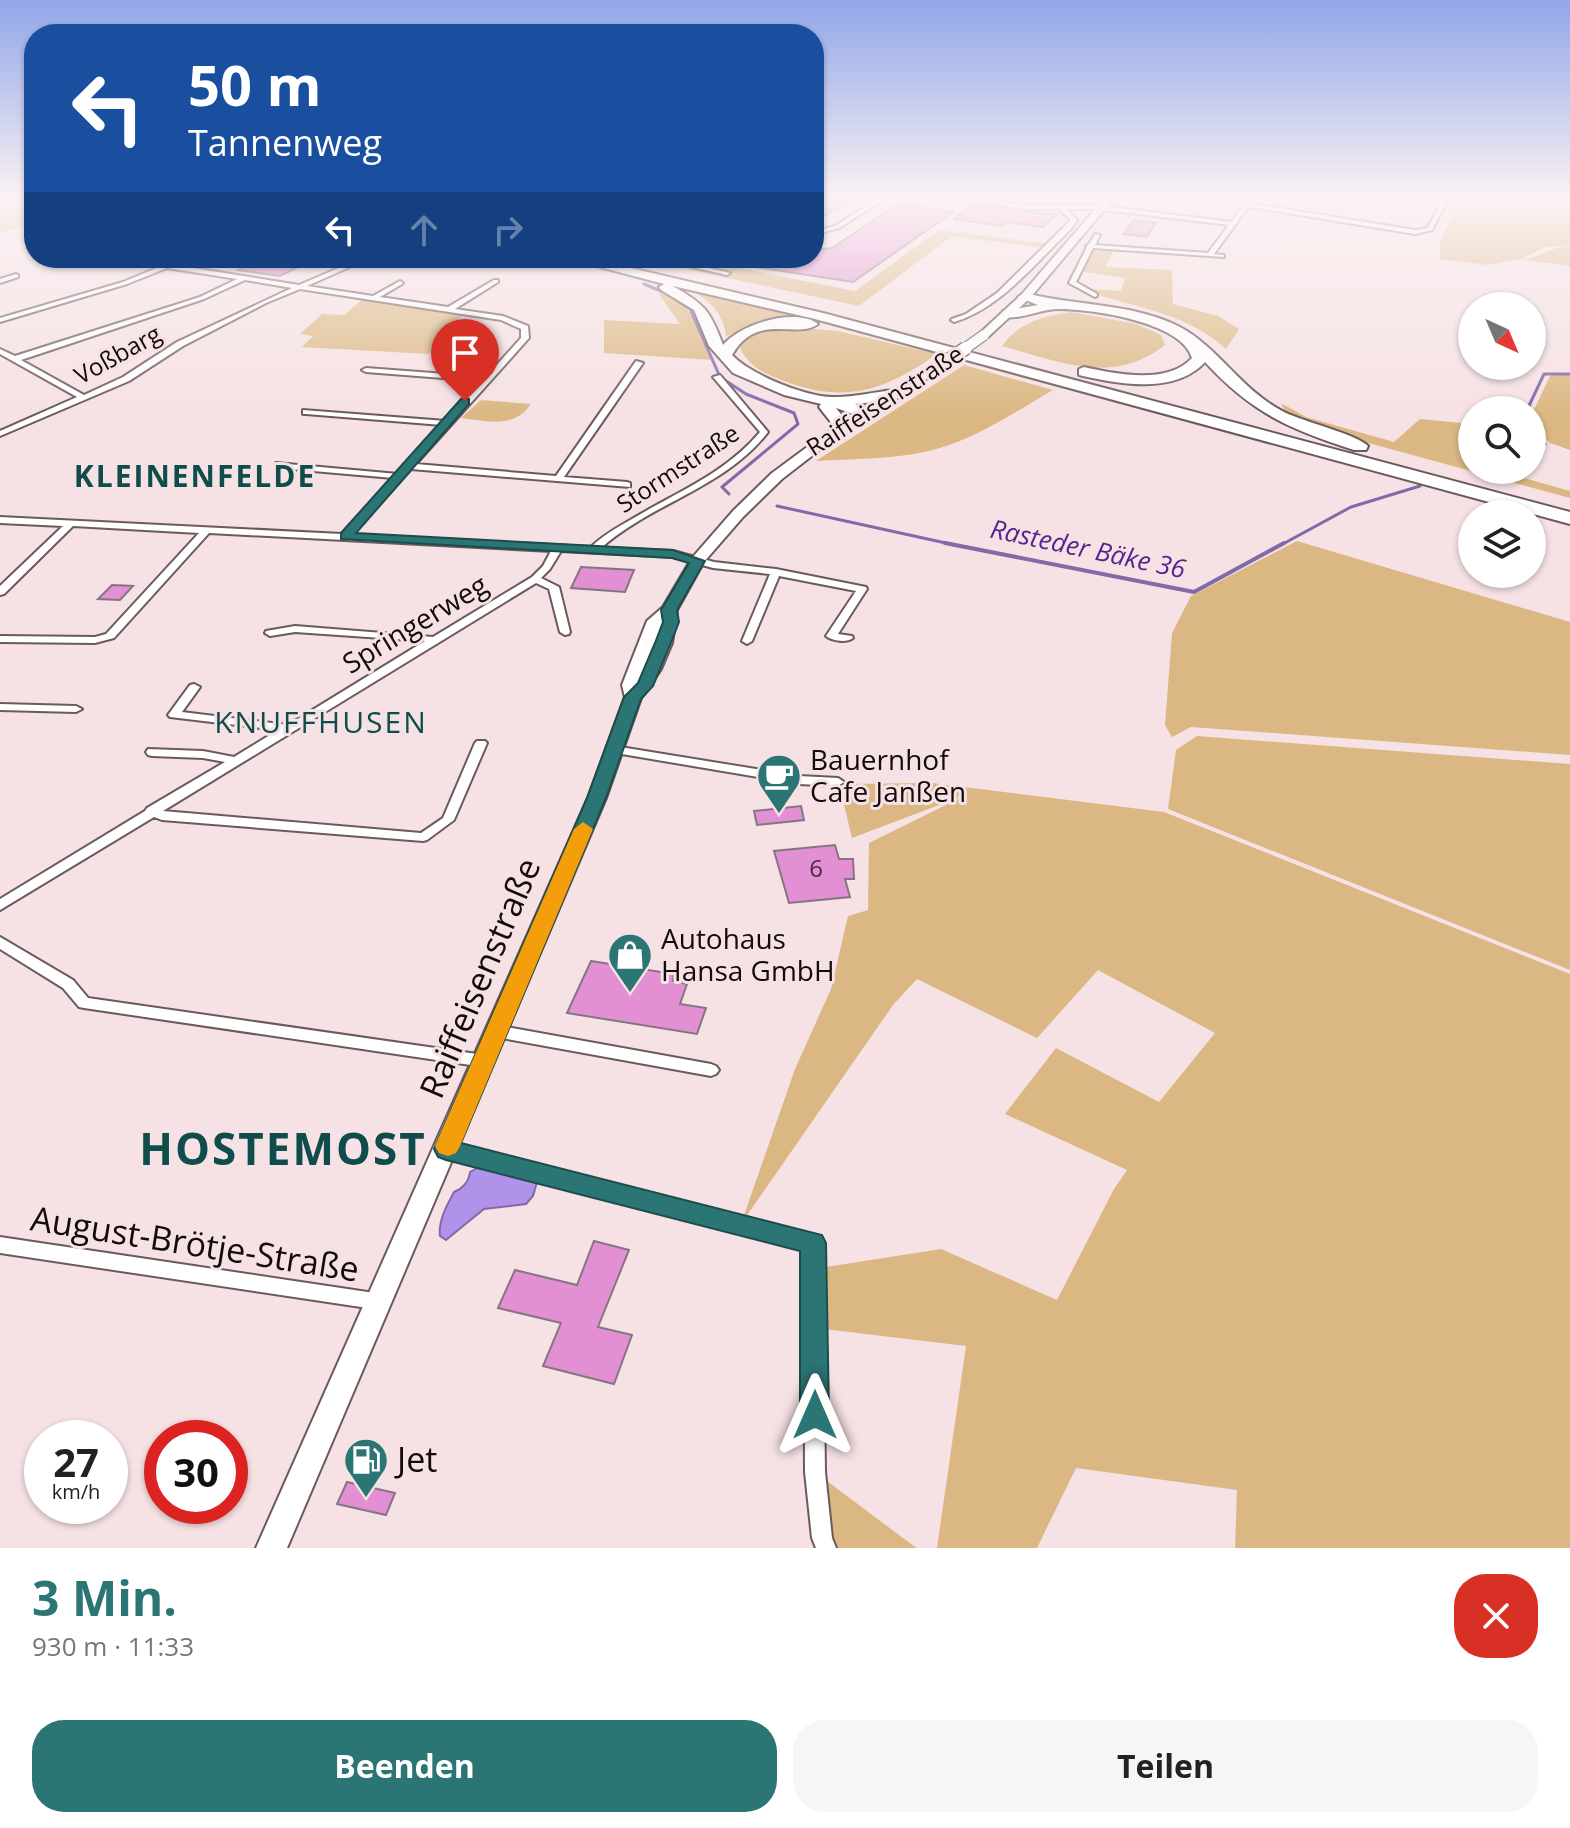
<!DOCTYPE html>
<html lang="de">
<meta charset="utf-8">
<style>
body{margin:0;font-family:"Open Sans",sans-serif;background:#f6f6f6;color:#222;height:100vh;display:flex;flex-direction:column;font-size:30px;white-space:nowrap}
*{box-sizing:border-box;margin:0}
p{font-size:26px;color:#767676}
.icon{flex:none;width:44px;height:44px;fill:none;stroke:currentColor;stroke-width:2;stroke-linecap:round;stroke-linejoin:round}
.map{position:relative;height:1548px;overflow:hidden}
.drawer{display:flex;flex-direction:column;background:#fff;flex:1}
.drawer>*{flex:none}
.top-card{position:absolute;left:24px;top:24px;width:800px;height:244px;border-radius:32px;box-shadow:0 2px 6px #0004;background:#1a4fa0;color:#fff;overflow:hidden}
.needle{width:52px;rotate:136deg}
.buttons{position:absolute;left:1458px;top:292px;display:grid;gap:16px}
.buttons a{display:grid;place-items:center;width:88px;height:88px;border-radius:50%;background:#fff;box-shadow:0 2px 6px #0004;font-size:40px}
.speed{position:absolute;left:24px;top:1420px;display:flex;gap:16px;font-size:40px;font-weight:700;text-align:center}
.speed>*{display:grid;place-content:center;width:104px;height:104px;border-radius:50%;background:#fff;box-shadow:0 2px 6px #0004;line-height:1}
.speed small{font-size:20px;font-weight:400}
.speed .limit{border:12px solid #d22;background:#fff;color:#111}
.pin{position:absolute;display:grid;place-items:center;width:68px;height:68px;color:#fff;margin:-82px -34px;border-radius:50% 50% 50% 0;rotate:-45deg;box-shadow:0 0 8px #0007}
.pin .icon{rotate:45deg}
.me{position:absolute;width:88px;margin:-44px;rotate:0deg;stroke-linejoin:round;filter:drop-shadow(0 0 6px #0008)}
.turn{display:flex;align-items:center;gap:28px;height:168px;padding:0 32px;font-size:36px}
.turn .icon{width:104px;height:104px;stroke-width:2.5}
.turn b{display:block;font-size:56px;line-height:68px}
.lanes{display:flex;align-items:center;height:76px;padding:0 32px;background:#0003;justify-content:center;gap:40px;direction:ltr}
.lanes .off{opacity:.35}
.round{display:grid;place-items:center;flex:none;width:84px;height:84px;border-radius:32px;background:#f6f6f6}
.summary{display:flex;align-items:center;justify-content:space-between;height:136px;padding:0 32px}
h1{font-size:48px;font-weight:700;line-height:60px;color:#2b7574}
.primary-button{display:flex;gap:16px;margin-top:auto;padding:16px 32px}
.primary-button a{flex:1;height:92px;border-radius:32px;background:#2b7574;color:#fff;font-size:32px;font-weight:700;line-height:92px;text-align:center}
.primary-button a+a{background:#f6f6f6;color:#222}
.map>svg:first-child{display:block}
</style>
<div class="map">
<svg width="1570" height="1548" viewBox="0 0 1570 1548">
<rect width="100%" height="100%" fill="#f6e1e4"/>
<path fill="#dbb883" d="M0,198H34V225L0,232Z
M1461,198L1570,200V246L1545,247L1519,260C1537,259 1550,246 1570,247V266L1518,259L1488,265L1440,259V241Z
M939,230L1049,244L1044,248L952,236L859,306L680,268L690,265L684,263L689,261L686,258H737L729,266L855,291Z
M1089,246L1115,247L1106,267L1172,270L1173,304L1218,316L1239,329L1226,349C1183,310 1130,308 1078,288L1121,291L1125,278L1078,271Z
M695,292L805,318L761,324L726,336C723,314 713,304 695,292Z
M658,293C693,300 700,331 713,360L604,353V320L680,324Z
M362,300L462,315L429,354L302,347L313,336L300,334L322,314L344,315Z
M1071,312L1137,324L1161,335L1165,345C1112,386 1060,362 1002,346C1021,321 1041,317 1071,312Z
M793,327L838,331L937,354C884,391 846,404 784,381C764,373 750,368 740,348C750,328 773,329 793,327Z
M964,365L1053,390C1015,412 973,441 929,451C893,459 854,459 816,461Z
M1563,374L1570,375V450L1550,443L1532,428V414L1550,376Z
M481,400L531,404C514,429 487,421 461,418Z
M1281,403L1306,417L1394,442L1420,419L1472,424V470H1496L1570,491V498L1328,432L1285,412Z
M1297,541L1570,622V755L1191,727L1172,737L1165,725L1172,633L1191,596Z
M1197,736L1570,764V970L1168,809L1176,750Z
M932,783L1164,812L1570,974V1548H1235L1237,1490L1076,1468L1037,1548H937L966,1346L815,1328L813,1269L941,1249L1057,1300L1114,1189L1127,1170L1005,1114L1056,1048L1159,1102L1215,1033L1098,970L1037,1038L917,979L893,1005L741,1224L795,1069L831,989L848,916L868,910L869,843L968,794L852,838L839,784Z
M815,1472L903,1538L917,1548H826Z"/>
<path fill="#b092eb" stroke="#816aa8" stroke-width="2" d="M479,1167L537,1182L533,1196L526,1204L484,1209L446,1240L440,1236C438,1221 447,1205 454,1192C462,1189 469,1182 470,1172Z"/>
<g fill="none" stroke-linecap="round" stroke-linejoin="round">
<path stroke="#816aa8" stroke-width="3" d="M682,258L687,261
M644,284L668,294L690,309L720,377L746,394L794,413L798,424L722,487L729,494
M1527,410L1544,374H1570
M1532,433L1545,444L1532,448
M777,506L955,545
M1281,545L1351,507L1420,486"/>
<path stroke="#816aa8" stroke-width="4" d="M945,543L1194,592L1284,543"/>
</g>
<path fill="#e290d3" stroke="#847681" stroke-width="2" d="M814,198H856L814,222Z
M898,204L953,212L853,282L749,266L750,258H814V250L832,248Z
M973,204L1025,212L1057,214L1043,227L1007,222L1002,226L954,219Z
M1134,220L1156,223L1147,237L1124,234Z
M263,258H316L280,276L238,270Z
M581,567L634,570L625,592L571,588Z
M112,585L133,586L120,600L98,599Z
M801,806L804,820L757,825L754,811Z
M835,845L839,859H853L854,879H845L850,897L789,903L774,851Z
M591,961L674,974L673,981L687,984L680,1004L706,1008L697,1034L567,1013Z
M594,1241L629,1250L598,1327L632,1335L614,1384L543,1366L561,1323L498,1308L515,1270L577,1285Z
M347,1482L395,1493L386,1515L337,1504Z"/>
<g fill="none" stroke-linecap="round" stroke-linejoin="round">
<g stroke="#6b5a5c" stroke-width="4">
<path id="street" d="M879,198H886L839,228L817,234L814,232L835,226Z
M951,198H969L1025,205H1095L1231,222L1244,205L1249,204L1251,198H1257L1254,204L1415,230L1428,228L1443,198H1449L1432,230L1415,234L1251,207H1248L1214,254L1224,255V257L1093,248L1076,282L1097,294V296L1095,297L1069,283L1087,247L1086,246L1089,244L1095,234L1100,235L1095,245L1208,253L1229,225L1095,209H1066L1077,220C1071,231 1060,239 1052,248C1023,277 994,310 954,322L951,320L952,319L966,314L997,293L1071,220L1059,209H1025Z
M110,258C128,258 146,264 163,264C172,264 180,258 189,258L174,265L299,285L362,258H370L307,286L373,296L400,281L403,283L402,284L380,297L448,307L494,280H498V282L455,309L503,316L528,326L529,338L416,464L556,476L636,361L643,363L564,477L627,482L630,483V487L411,469L352,535L591,547C603,535 618,527 632,519C677,492 726,473 760,432L713,377L720,375L768,432C725,488 653,502 601,548L673,551L714,562L776,569L866,587L867,589L838,634L852,636L853,638C847,643 832,641 826,636L856,591L779,576L752,641L747,644L742,641L770,574L713,568L673,557L561,551L550,569L541,578L559,587L570,632L569,634L565,635L560,632L549,589L536,583L163,811L421,833L443,818L475,743L477,741H485L487,743L454,820L427,840L423,841L162,820L154,817L0,910V899L145,811L147,808L225,762L203,758L152,756L148,755L146,752L148,749L203,751L234,757L278,730L170,717L168,715L190,685L194,684L200,687L182,712L288,725L425,641L295,632L270,636L265,633L266,631L295,626L433,637L532,577L543,566L551,551L209,533L114,638L95,643L0,642V636L95,637L106,634L199,533L73,526L4,594L0,595V586L63,526L0,523V517L342,534L393,478L279,468L276,467V463L398,474L404,464L407,463L442,425L306,414H303V410L446,421L482,381L366,372L362,370L366,368L486,377L521,338V329L501,320L300,289L266,303L183,346L129,381L0,436V431L77,397L0,354V349L15,356L200,297L237,279L167,268L127,284L0,322V318L123,282L159,267ZM245,280L292,288L177,342L123,377L84,395L21,360L204,299Z
M653,258H665L730,273L727,275Z
M16,274L18,275V277L0,283V279Z
M0,704L76,706L82,709L76,712L0,710Z
M614,746L799,776L838,778L844,782L838,786L799,784L610,752L608,750L610,748Z
M0,937L73,980L88,998L484,1055L489,1057L492,1061L489,1065L484,1067L84,1008L79,1007L63,988L0,949Z
M496,1025L711,1064L716,1066L719,1070L716,1074L711,1076L496,1037L491,1035L489,1031L491,1027Z
M446,1142L819,1238L822,1243L825,1472L832,1538L836,1548H816L812,1538L805,1472L804,1248L446,1156L440,1154L438,1149L440,1144Z
M0,1237L381,1294L387,1296L390,1302L387,1308L381,1310L0,1253Z"/>
</g>
<g stroke="#6b5a5c" stroke-width="4">
<path id="secondary" d="M1105,198H1114L1030,298L988,337H980V333L1022,294Z
M936,364L946,366L826,445L782,479L743,517L703,563L677,610L672,643L661,669L641,698L606,798L287,1548H256L588,798L625,697L622,685L647,621L663,607L692,558L733,511L772,473L818,439Z"/>
</g>
<g stroke="#6b5a5c" stroke-width="4">
<path id="highway" d="M566,258H588L823,313L1570,512V524L815,319L673,286C705,305 710,310 723,345C740,324 796,307 818,324C797,340 757,311 732,355C751,375 808,398 836,397C855,397 875,392 893,390L901,395L893,400L855,404L871,410V416L865,418L836,408L851,427L843,432L837,430L819,407L821,404L784,395L733,373L709,346L694,310L661,290L659,287L664,284Z
M1025,293C1076,306 1133,303 1180,327C1219,348 1241,390 1284,412C1304,422 1356,434 1368,446L1366,450H1354C1289,429 1252,413 1205,362C1175,395 1117,384 1079,375V369L1084,367C1116,374 1167,385 1192,358C1182,322 1092,309 1058,309C1041,309 1021,320 1003,317V311L1038,305L1018,297Z"/>
</g>
<use href="#street" fill="#fff" fill-rule="evenodd"/>
<use href="#secondary" fill="#fff" fill-rule="evenodd"/>
<use href="#highway" fill="#fff" fill-rule="evenodd"/>
<g stroke="#6b5a5c" stroke-width="12" stroke-linecap="butt">
<path id="secondary-bridge-far1" d="M963,350L984,335"/>
</g>
<g stroke="#6b5a5c" stroke-width="15" stroke-linecap="butt">
<path id="secondary-bridge" d="M940,366L966,348"/>
</g>
<use href="#secondary-bridge-far1" stroke="#fff" stroke-width="10"/>
<use href="#secondary-bridge" stroke="#fff" stroke-width="12"/>
</g>
<linearGradient id="sky" x2="0" y2="1"><stop stop-color="#91a6e9"/><stop offset="0.48" stop-color="#fbf2f3"/><stop offset="1" stop-color="#fbf2f3" stop-opacity="0"/></linearGradient>
<rect width="1570" height="415" fill="url(#sky)"/>
<path fill="#2b7574" stroke="#1c4c4b" stroke-width="2" d="M465,398L469,399V404L356,533L673,550L705,561L677,610L679,622L671,643L653,686L641,699L606,798L461,1143L822,1235L826,1243L829,1415L825,1425L815,1429L805,1425L800,1415V1251L446,1160L438,1157L434,1149L587,798L624,697L638,683L655,643L663,622L661,610L689,563L672,558L341,539V533L461,399Z"/>
<path fill="#f59e0b" d="M583,822L593,829L460,1146L456,1153L448,1156L439,1153L435,1146L574,829Z"/>
<defs>
<g id="cafe-pin" transform="scale(2.3)"><path d="M0 17L-7.5 6A9.5 9.5 0 1 1 7.5 6Z" fill="#2b7574" stroke="#f6e1e4"/><path d="M-5.5-4.5H6V0H3Q3 3.5 0 3.5H-2.5Q-5.5 3.5-5.5 0ZM3-3.2v2h1.7v-2ZM-6 4.5H4V6H-6Z" fill="#fff"/></g>
<g id="shop-pin" transform="scale(2.3)"><path d="M0 17L-7.5 6A9.5 9.5 0 1 1 7.5 6Z" fill="#2b7574" stroke="#f6e1e4"/><path d="M-5-2.5h2.3a2.7 3.5 0 0 1 5.4 0H5L5.5 6h-11ZM-1.5-2.5h3a1.5 2.3 0 0 0-3 0Z" fill="#fff"/></g>
<g id="fuel-pin" transform="scale(2.3)"><path d="M0 17L-7.5 6A9.5 9.5 0 1 1 7.5 6Z" fill="#2b7574" stroke="#f6e1e4"/><path d="M-5.5-6h7V0h2V4h1.3V-2.5L3-4.5l.8-.8L6-3V5H2.5V1h-1V6h-7ZM-4.2-4.7v3.2H.2V-4.7Z" fill="#fff"/></g>
</defs>
<g fill-rule="evenodd">
<use href="#cafe-pin" x="779" y="776"/>
<use href="#shop-pin" x="630" y="955"/>
<use href="#fuel-pin" x="366" y="1460"/>
</g>
<g text-anchor="middle" stroke-width="6" stroke-linejoin="round" paint-order="stroke">
<g font-size="24" fill="#120b0c" stroke="#f6e1e4">
<text transform="translate(118 355) rotate(-29)" y="8">Voßbarg</text>
<text transform="translate(885 401) rotate(-33)" y="8">Raiffeisenstraße</text>
<text transform="translate(678 469) rotate(-33)" y="8">Stormstraße</text>
</g>
<g font-size="24" fill="#462c3e">
<text x="816" y="877">6</text>
</g>
<g font-size="26" font-style="italic" fill="#54278e" stroke="#f6e1e4">
<text transform="translate(1088 549) rotate(12)" y="9">Rasteder Bäke 36</text>
</g>
<g font-size="28" fill="#120b0c" stroke="#f6e1e4">
<text transform="translate(415 624) rotate(-31)" y="10">Springerweg</text>
</g>
<g font-size="28" fill="#120b0c" stroke="#f6e1e4" text-anchor="start">
<text x="810" y="770">Bauernhof<tspan x="810" dy="32">Cafe Janßen</tspan></text>
<text x="661" y="949">Autohaus<tspan x="661" dy="32">Hansa GmbH</tspan></text>
</g>
<g font-size="30" font-weight="bold" letter-spacing="2" fill="#0e4d4c" stroke="#f6e1e4">
<text x="195" y="487">KLEINENFELDE</text>
</g>
<g font-size="30" letter-spacing="2" fill="#0e4d4c" stroke="#f6e1e4">
<text x="321" y="733">KNUFFHUSEN</text>
</g>
<g font-size="34" fill="#120b0c" stroke="#f6e1e4">
<text transform="translate(480 978) rotate(-67)" y="12">Raiffeisenstraße</text>
<text transform="translate(195 1244) rotate(9)" y="12">August-Brötje-Straße</text>
</g>
<g font-size="34" fill="#120b0c" stroke="#f6e1e4" text-anchor="start">
<text x="397" y="1472">Jet</text>
</g>
<g font-size="44" font-weight="bold" letter-spacing="2" fill="#0e4d4c" stroke="#f6e1e4">
<text x="283" y="1165">HOSTEMOST</text>
</g>
</g>
</svg>
<div class="buttons">
<a><svg class="needle" viewBox="-14 -14 28 28"><path d="M0-13l5 13h-10z" fill="#e53935"/><path d="M0 13l5-13h-10z" fill="#767676"/></svg></a>
<a><svg class="icon" aria-label="search" viewBox="0 0 24 24"><circle cx="10" cy="10" r="6"/><path d="M15 15l6 6"/></svg></a>
<a><svg class="icon" aria-label="layers" viewBox="0 0 24 24"><path d="M12 4l9 5-9 5-9-5zM3 14l9 5 9-5"/></svg></a>
</div>
<div class="speed"><div>27<small>km/h</small></div><div class="limit">30</div></div>
<div class="pin" style="left:465px;top:401px;background:#d93025"><svg class="icon" aria-label="arrive" viewBox="0 0 24 24"><path d="M6 21V4h12l-3 4 3 4H6"/></svg></div>
<svg class="me" style="left:815px;top:1415px" viewBox="-20 -20 40 40"><path d="M0-17L14 15 0 8-14 15z" fill="#2b7574" stroke="#fff" stroke-width="4"/></svg>
<div class="top-card">
<div class="turn"><svg class="icon" aria-label="left" viewBox="0 0 24 24"><path d="M17 20v-9H6M10 6l-5 5 5 5"/></svg><div><b>50 m</b>Tannenweg</div></div>
<div class="lanes"><svg class="icon" aria-label="left" viewBox="0 0 24 24"><path d="M17 20v-9H6M10 6l-5 5 5 5"/></svg><svg class="icon off" aria-label="ahead" viewBox="0 0 24 24"><path d="M12 20V5M6 11l6-6 6 6"/></svg><svg class="icon off" aria-label="right" viewBox="0 0 24 24"><path d="M7 20v-9h11M14 6l5 5-5 5"/></svg></div>
</div>
</div>
<section class="drawer">
<div class="summary"><div><h1>3 Min.</h1><p>930 m · 11:33</p></div><a class="round" style="background:#d93025;color:#fff"><svg class="icon" aria-label="close" viewBox="0 0 24 24"><path d="M6 6l12 12M18 6L6 18"/></svg></a></div>
<div class="primary-button"><a>Beenden</a><a>Teilen</a></div>
</section>
